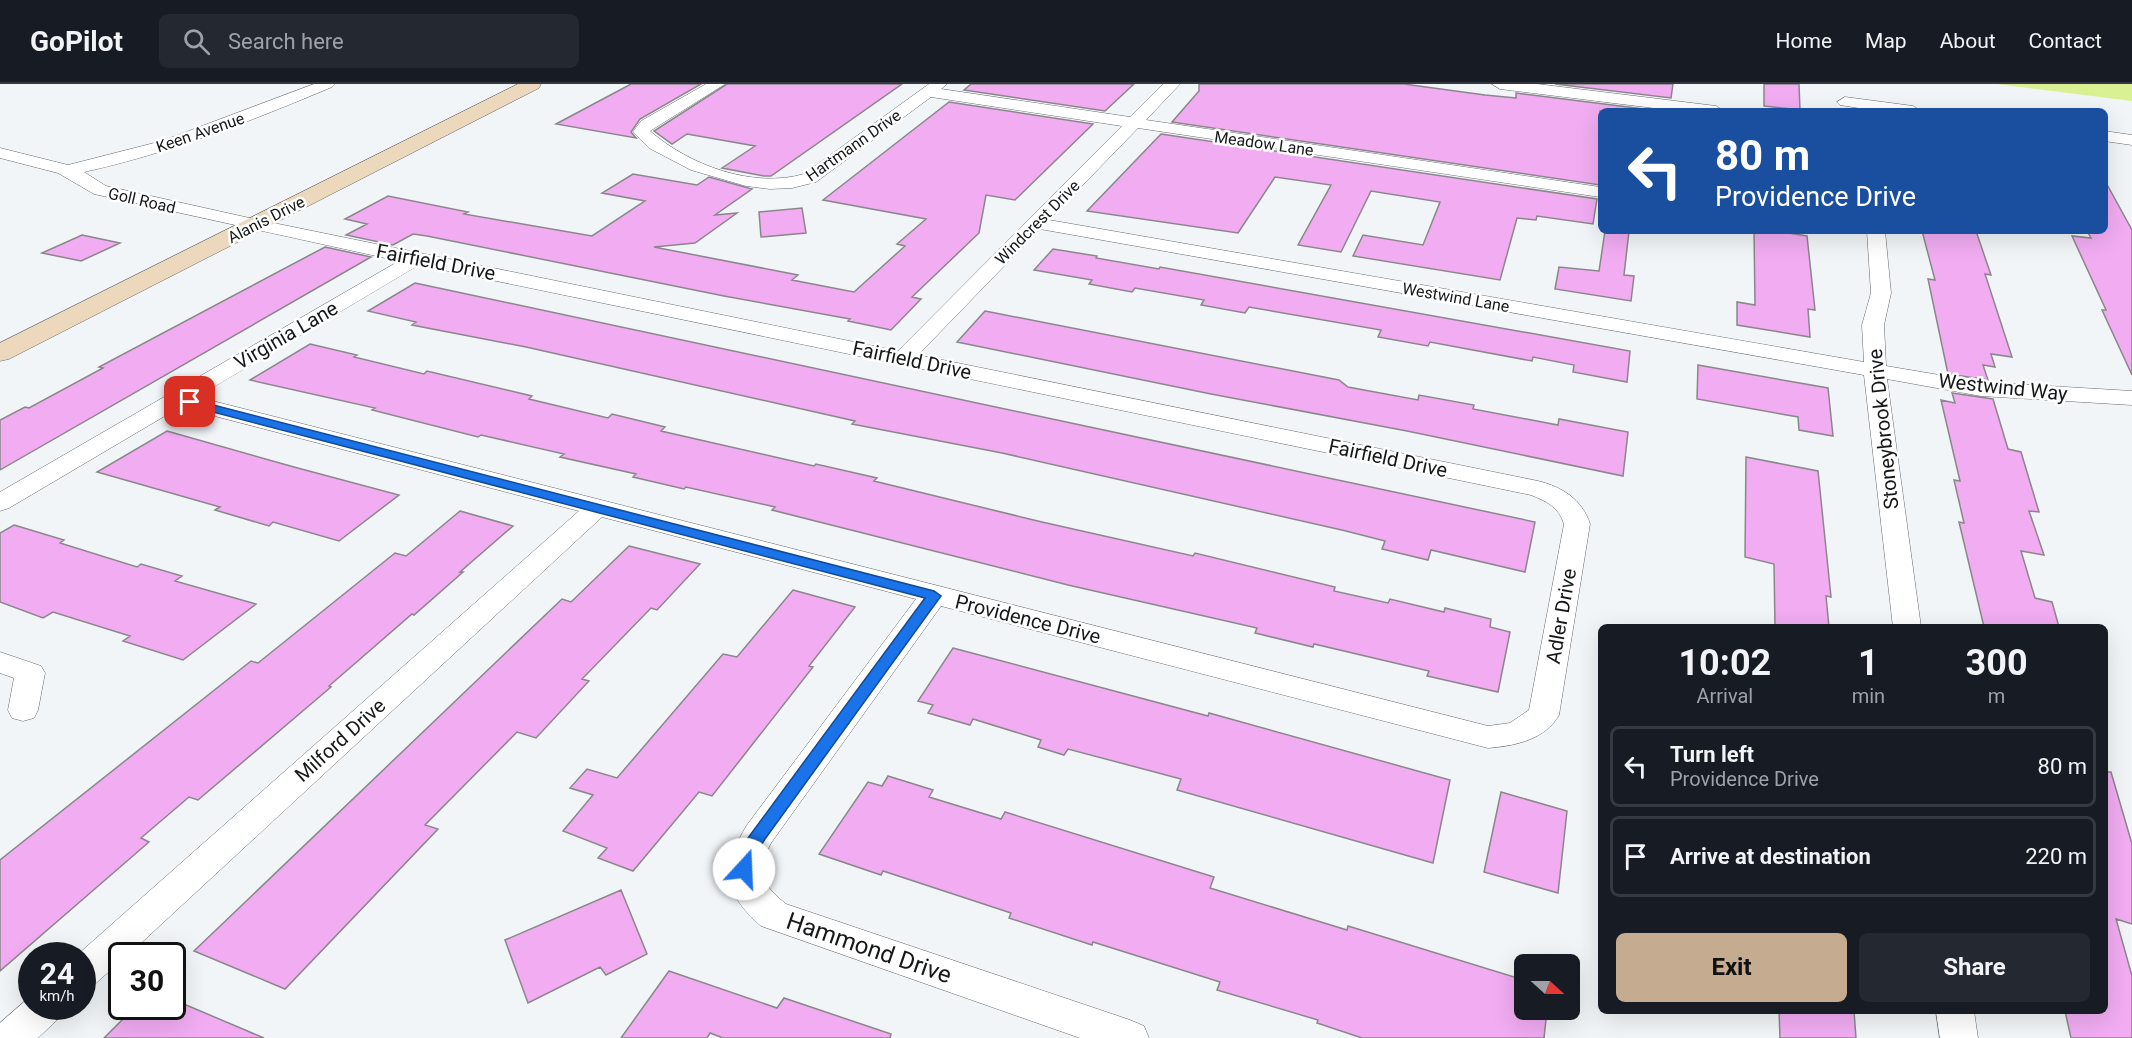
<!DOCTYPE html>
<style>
body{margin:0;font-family:Roboto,sans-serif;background:#242831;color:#f1f3f6;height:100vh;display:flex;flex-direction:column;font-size:22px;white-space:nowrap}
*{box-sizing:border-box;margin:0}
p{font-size:20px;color:#9ea1a6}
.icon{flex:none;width:33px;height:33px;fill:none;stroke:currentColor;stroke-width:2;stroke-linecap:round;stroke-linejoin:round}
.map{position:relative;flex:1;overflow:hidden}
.panel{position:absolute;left:1598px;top:540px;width:510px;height:390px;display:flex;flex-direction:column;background:#171b24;border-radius:9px;box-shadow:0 6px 24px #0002}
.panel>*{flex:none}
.hud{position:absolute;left:1598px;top:24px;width:510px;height:126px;border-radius:9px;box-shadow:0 6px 24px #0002;background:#1a4fa0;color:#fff;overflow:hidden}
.needle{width:39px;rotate:111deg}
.buttons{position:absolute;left:1514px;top:870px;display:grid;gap:12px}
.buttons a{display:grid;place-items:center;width:66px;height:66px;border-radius:9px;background:#171b24;box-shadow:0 6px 24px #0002;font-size:30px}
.speed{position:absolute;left:18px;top:858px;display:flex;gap:12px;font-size:30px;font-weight:700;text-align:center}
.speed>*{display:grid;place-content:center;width:78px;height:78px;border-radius:50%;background:#171b24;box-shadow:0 6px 24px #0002;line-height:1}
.speed small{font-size:15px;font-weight:400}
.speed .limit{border:3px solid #111;border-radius:9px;background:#fff;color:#111}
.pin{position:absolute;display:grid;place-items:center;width:51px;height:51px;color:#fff;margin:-26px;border-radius:12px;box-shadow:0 3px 9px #0006}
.me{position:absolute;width:66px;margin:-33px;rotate:20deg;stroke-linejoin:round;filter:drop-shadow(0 0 4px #0008)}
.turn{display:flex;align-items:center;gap:21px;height:126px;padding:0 18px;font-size:27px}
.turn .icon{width:78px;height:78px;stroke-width:2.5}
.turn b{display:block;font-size:42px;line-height:51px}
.eta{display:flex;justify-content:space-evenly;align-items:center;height:102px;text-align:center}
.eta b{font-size:36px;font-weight:700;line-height:42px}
.action{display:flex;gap:12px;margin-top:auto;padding:12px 18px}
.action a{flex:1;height:69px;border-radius:9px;background:#c5ab90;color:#111;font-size:24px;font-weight:700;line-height:69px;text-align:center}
.action a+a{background:#242831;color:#f1f3f6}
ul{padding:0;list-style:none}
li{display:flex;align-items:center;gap:18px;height:81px;margin:0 12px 9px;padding:0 6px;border:3px solid #363941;border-radius:9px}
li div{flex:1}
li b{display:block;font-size:22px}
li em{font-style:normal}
header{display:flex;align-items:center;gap:36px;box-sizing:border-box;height:84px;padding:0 30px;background:#171b24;border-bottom:2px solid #363941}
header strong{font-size:28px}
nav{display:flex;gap:33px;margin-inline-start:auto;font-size:21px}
.search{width:420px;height:54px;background:#242831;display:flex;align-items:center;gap:15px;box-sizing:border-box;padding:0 21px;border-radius:9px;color:#9ea1a6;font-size:22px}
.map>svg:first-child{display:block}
</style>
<header>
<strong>GoPilot</strong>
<div class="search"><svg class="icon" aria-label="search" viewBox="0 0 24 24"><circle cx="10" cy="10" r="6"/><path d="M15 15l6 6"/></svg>Search here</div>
<nav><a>Home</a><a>Map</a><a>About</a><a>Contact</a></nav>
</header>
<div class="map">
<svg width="2132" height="954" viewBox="0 0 2132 954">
<rect width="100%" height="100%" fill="#f1f5f8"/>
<path fill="#d9f093" d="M1997,0H2132V17Z"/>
<path fill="#f1acf2" stroke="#8a878a" stroke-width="1.5" d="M631,0H701L640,35L631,48L636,54L556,40Z
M727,0H902L771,92H764L722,84L755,62L687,50L672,60L654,47Z
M971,0H1134L1105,27L964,6Z
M1199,0H1404L1485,11L1516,14V9L1660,27H1600V101L1172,38L1199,7Z
M1555,0H1673L1671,14Z
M1764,0H1799L1800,26L1764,22Z
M949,18L1093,40L1015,116L986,111L979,149L912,213L921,215L891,246L848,237L850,235L724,212L427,152L413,150L393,161L346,151L367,140L345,135L388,112L468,128L464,130L592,152L645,117L602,109L633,90L697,101L709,93L752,105L715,131L737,129L695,159L654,163L798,191L792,196L854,208L905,162L897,160L926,135L823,116Z
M1161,50L1597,115L1593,140L1537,132L1536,136L1517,134L1500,196L1353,172L1363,151L1423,161L1440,118L1371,107L1341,168L1298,161L1331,101L1275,93L1238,149L1087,127Z
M2104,95L2132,146V291L2102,226H2106L2072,152L2091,154L2087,147H2104Z
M802,124L806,149L761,153L759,128Z
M1605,147H1629L1624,191L1634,192L1631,217L1555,205L1559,183L1599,187Z
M1754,147H1776L1807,152L1815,226L1808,225L1810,253L1737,241V218L1755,221Z
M1922,147H1976L1991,191L1985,190L2012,273L1991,270L1995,283L1983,281L1988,296L1948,290L1928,195L1935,196Z
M82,151L120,159L81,177L42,169Z
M325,163L371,173L0,386V336L25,323L29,324L103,284L99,283Z
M1053,165L1097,172L1096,174L1159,185L1160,183L1630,267L1627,298L1573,288L1574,281L1533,273L1532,277L1430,258L1428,262L1378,253L1381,246L1249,223L1245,229L1201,221L1204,216L1135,204L1132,208L1089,200L1092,196L1034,186Z
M415,199L1535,438L1525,488L1431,466L1428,476L1382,465L1385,457L1346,447L1002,369L852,340L855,337L526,263L412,241L416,238L368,227Z
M985,227L1339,296L1348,303L1418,316L1419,311L1474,321L1473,325L1558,341L1559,335L1628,348L1623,392L1407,347L1211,310L957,258Z
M310,260L357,271L354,273L424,290L427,287L532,312L529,315L608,334L612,330L665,343L661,347L814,382L816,380L877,394L874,397L1042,438L1193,472L1195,469L1335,503L1334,507L1388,519L1390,515L1444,528L1445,524L1491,535L1490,543L1510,548L1498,608L1427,592L1429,587L1314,560L1313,563L1255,549L1257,544L1068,501L772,426L775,423L686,403L684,405L633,393L636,390L560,373L564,370L481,351L478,353L372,326L375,324L250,296Z
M1698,281L1828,304L1833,352L1799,346L1798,333L1697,315Z
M1952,309L1993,315L2008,365L2021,368L2039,428L2029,427L2044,471L2021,467L2035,514L2052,518L2059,543H1984L1959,438L1964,439L1954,396L1960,397L1941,316L1955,319Z
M167,347L294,383L399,411L339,457L273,438L269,442L215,426L220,423L97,388Z
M1746,373L1818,387L1831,513L1826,512L1829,543H1775L1774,480L1745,473Z
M460,427L513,442L460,488H463L414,531L412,530L329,602L331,603L198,716L189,713L141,754L149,758L0,887V776L251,577L258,579L395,469L406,472Z
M14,441L64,456L60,459L137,483L141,480L182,492L175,497L256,520L183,576L123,557L130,552L53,528L43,534L0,518V449Z
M629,462L700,480L657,526L651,524L582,595L589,597L536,654L517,648L425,741L438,745L285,905L194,867L562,515L571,518Z
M793,506L855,523L809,582L813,583L712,712L699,708L633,787L598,774L607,764L563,747L593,711L570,704L587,685L617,694L723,570L737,573Z
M953,564L1208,632L1209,629L1450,696L1433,779L1177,706L1181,695L1068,665L1064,671L1038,663L1041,656L973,635L970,641L928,629L933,621L918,617Z
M2104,688H2111L2132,760V840L2116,835L2132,892V954H2071L2065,927H2104Z
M888,692L933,706L929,713L1001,735L1005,728L1214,793L1210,804L1347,846L1348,842L1524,896V926H1547L1544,954H1362L1317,939L1318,936L1217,906L1220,898L1093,858L1092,861L1009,834L1011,829L883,787L881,791L819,770L868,698L882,702Z
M1501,708L1567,727L1558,809L1484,788Z
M621,806L647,870L606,891L600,883L528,919L505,856Z
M669,887L777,924L784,914L891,950L890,954H723L710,949L707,954H621Z
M172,915L264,954H104L136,922H172Z
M1779,927H1854L1856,954H1780Z"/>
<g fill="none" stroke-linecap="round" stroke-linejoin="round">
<g stroke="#66696c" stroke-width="1">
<path id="street" d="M314,0H335L332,3C251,37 170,69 84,88L106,102L254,135L898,267L1122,42L931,13L816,98L792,104L770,105L746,102L691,86L649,64L633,48L641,37L706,0H725L650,47C689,81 753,105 804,90L929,0H947L941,5L1130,33L1163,0H1180L1146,36L1600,103V113L1138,44L1049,136L1864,278L1862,241L1871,209L1867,147H1885L1891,209L1884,241L1886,282L1981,298L2132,307V321L1981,312L1887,295L1921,543H1893L1864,291L1040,145L918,271L1538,397C1562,403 1582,415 1590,440L1559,631C1545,656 1514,662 1488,664L941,522L771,759C755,788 763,802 786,820L1130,936L1144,942L1149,954H1080L761,842C722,808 722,783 747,741L916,515L602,433L127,872H122V876L95,900L82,905V872H76L579,427L180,323L9,424L0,427V408L399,177L94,110L58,89L0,74V64L68,81L162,57ZM419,181L1531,411C1546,417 1559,423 1564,440L1529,626L1510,639L1488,642L197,313Z
M1492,0H1537L1716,22L1724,27H1678L1500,5Z
M1845,13L1913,22L1921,27H1877L1840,21L1837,18Z
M2104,47L2132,51V61L2104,57Z
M0,568L41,582L45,589L38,626L34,634L23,637L12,634L8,626L14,594L0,589Z
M32,911V922H65L59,934L38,954H0V939Z
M1936,927H1974L1978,954H1940Z"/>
</g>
<g stroke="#66696c" stroke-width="1">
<path id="secondary" d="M518,0H541L539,4L9,275L0,277V259Z"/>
</g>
<use href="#street" fill="#fff" fill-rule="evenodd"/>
<use href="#secondary" fill="#ecd8bd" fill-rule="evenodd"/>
</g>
<path fill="#1a73e8" stroke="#114b97" stroke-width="1.5" d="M190,315L934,507L941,512L765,755L757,768L751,790L744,792L738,790L736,785L742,762L925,514L186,321L185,318Z"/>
<g text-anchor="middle" stroke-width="5" stroke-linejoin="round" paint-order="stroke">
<g font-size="16" fill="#151718" stroke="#fff">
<text transform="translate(200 48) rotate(-19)" y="6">Keen Avenue</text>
<text transform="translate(1264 59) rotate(8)" y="6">Meadow Lane</text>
<text transform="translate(853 61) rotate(-35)" y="6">Hartmann Drive</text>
<text transform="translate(142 116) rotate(13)" y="6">Goll Road</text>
<text transform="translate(266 135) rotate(-27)" y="6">Alanis Drive</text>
<text transform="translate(1037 138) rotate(-45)" y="6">Windcrest Drive</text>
<text transform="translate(1456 213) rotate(10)" y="6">Westwind Lane</text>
</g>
<g font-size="20" fill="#151718" stroke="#fff">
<text transform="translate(436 178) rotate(11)" y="7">Fairfield Drive</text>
<text transform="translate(286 251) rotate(-30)" y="7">Virginia Lane</text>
<text transform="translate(912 276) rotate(12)" y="7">Fairfield Drive</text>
<text transform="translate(2003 303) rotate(6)" y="7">Westwind Way</text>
<text transform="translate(1883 345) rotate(-96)" y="7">Stoneybrook Drive</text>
<text transform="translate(1388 374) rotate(12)" y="7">Fairfield Drive</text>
<text transform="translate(1561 532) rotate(-80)" y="7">Adler Drive</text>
<text transform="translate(1028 535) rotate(14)" y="7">Providence Drive</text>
<text transform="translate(340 656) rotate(-42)" y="7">Milford Drive</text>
</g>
<g font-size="24" fill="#151718" stroke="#fff">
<text transform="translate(869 864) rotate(19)" y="8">Hammond Drive</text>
</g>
</g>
</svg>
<div class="buttons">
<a><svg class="needle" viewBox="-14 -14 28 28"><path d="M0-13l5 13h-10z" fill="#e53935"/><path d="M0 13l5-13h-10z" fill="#9ea1a6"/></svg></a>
</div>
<div class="speed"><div>24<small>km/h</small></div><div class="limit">30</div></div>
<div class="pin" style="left:190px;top:318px;background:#d93025"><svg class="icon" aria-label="arrive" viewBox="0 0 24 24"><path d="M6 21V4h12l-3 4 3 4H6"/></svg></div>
<svg class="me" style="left:744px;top:785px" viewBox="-20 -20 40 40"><circle r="19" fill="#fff"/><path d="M0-13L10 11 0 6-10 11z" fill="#1a73e8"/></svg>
<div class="hud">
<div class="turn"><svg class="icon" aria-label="left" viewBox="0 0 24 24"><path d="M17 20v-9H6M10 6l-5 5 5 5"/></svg><div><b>80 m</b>Providence Drive</div></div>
</div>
<section class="panel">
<div class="eta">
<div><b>10:02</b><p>Arrival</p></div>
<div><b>1</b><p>min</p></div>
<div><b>300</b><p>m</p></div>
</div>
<ul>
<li><svg class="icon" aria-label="left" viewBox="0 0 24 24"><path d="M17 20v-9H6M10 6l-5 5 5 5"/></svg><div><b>Turn left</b><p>Providence Drive</p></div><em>80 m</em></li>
<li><svg class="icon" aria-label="arrive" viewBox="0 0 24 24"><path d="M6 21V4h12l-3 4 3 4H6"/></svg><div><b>Arrive at destination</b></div><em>220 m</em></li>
</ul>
<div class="action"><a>Exit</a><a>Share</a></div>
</section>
</div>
